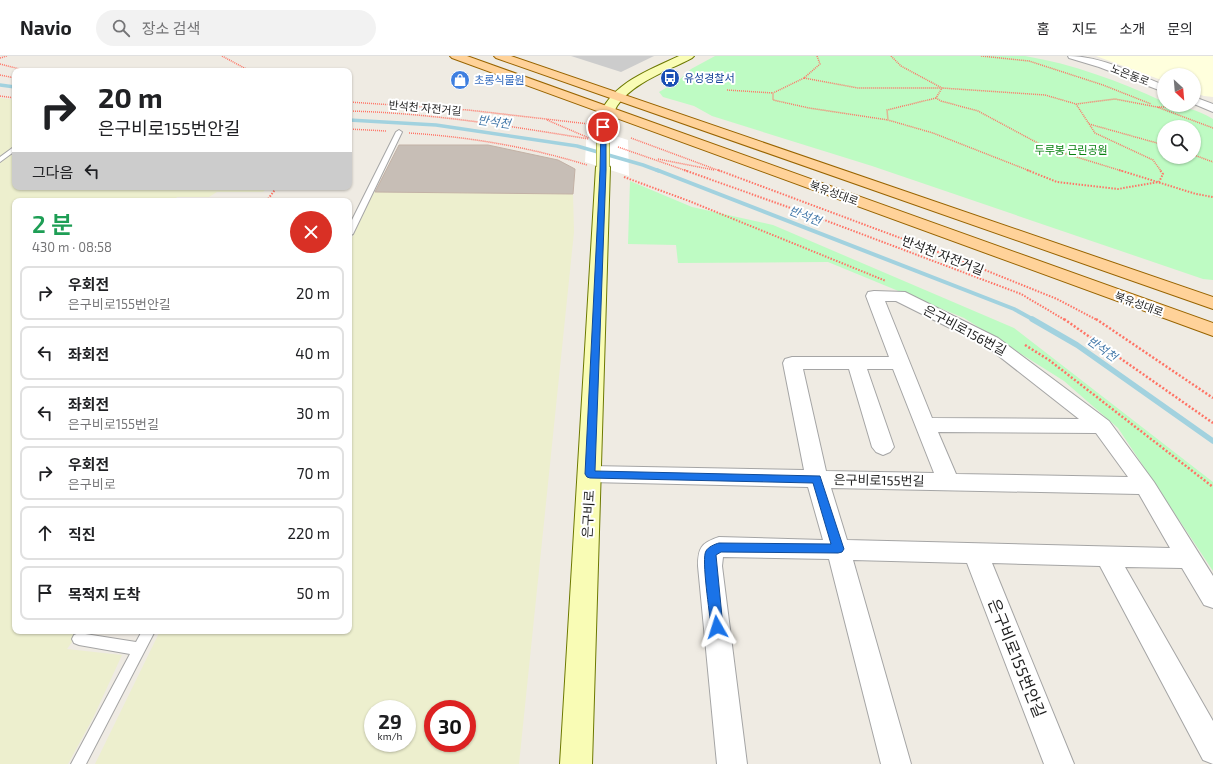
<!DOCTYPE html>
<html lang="ko">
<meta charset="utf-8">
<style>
body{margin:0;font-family:"Exo 2","Noto Sans KR",sans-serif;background:#f2f2f2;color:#202124;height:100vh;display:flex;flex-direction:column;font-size:15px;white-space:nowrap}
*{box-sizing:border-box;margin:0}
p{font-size:13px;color:#757577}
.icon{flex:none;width:22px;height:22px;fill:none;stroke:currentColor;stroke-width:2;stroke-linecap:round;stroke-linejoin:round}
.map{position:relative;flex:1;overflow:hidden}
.side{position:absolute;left:12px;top:142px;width:340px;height:436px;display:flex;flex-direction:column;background:#fff;border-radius:8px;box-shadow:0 1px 3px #0004}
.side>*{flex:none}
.guide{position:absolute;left:12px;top:12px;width:340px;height:122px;border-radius:8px;box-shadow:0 1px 3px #0004;background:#fff;color:#202124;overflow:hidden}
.needle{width:26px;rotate:154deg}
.fabs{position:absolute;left:1157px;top:12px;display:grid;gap:8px}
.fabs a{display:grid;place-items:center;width:44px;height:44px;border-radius:50%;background:#fff;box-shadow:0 1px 3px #0004;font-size:20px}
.speed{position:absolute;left:364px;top:644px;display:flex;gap:8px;font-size:20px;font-weight:700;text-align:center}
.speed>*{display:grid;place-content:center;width:52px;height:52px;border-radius:50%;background:#fff;box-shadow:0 1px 3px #0004;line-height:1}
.speed small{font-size:10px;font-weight:400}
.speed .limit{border:6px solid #d22;background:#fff;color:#111}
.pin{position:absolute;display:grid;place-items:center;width:34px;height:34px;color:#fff;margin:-17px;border:2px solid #fff;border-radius:50%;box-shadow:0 1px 4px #0007}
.me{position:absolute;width:44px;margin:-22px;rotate:354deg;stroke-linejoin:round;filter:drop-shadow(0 0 3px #0008)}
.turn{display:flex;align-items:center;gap:14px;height:84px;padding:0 20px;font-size:18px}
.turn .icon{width:52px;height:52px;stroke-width:2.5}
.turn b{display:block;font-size:28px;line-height:34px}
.then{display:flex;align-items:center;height:38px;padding:0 20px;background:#0003;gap:8px;font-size:15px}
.round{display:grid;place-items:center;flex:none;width:42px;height:42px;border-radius:21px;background:#f2f2f2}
.overview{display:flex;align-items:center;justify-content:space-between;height:68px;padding:0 20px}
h1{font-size:24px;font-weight:600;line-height:30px;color:#1e9e55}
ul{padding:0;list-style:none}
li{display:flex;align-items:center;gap:12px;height:54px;margin:0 8px 6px;padding:0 12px;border:2px solid #e0e0e0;border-radius:8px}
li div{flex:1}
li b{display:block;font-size:15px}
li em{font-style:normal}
header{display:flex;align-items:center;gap:24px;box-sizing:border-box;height:56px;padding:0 20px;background:#fff;border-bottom:1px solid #e0e0e0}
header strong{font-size:19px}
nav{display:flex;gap:22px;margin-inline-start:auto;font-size:14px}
.search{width:280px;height:36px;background:#f2f2f2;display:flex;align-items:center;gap:10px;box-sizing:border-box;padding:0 14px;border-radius:22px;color:#757577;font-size:15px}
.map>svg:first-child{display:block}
</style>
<header>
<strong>Navio</strong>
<div class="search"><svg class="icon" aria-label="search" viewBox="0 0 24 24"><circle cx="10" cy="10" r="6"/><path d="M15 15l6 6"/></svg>장소 검색</div>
<nav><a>홈</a><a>지도</a><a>소개</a><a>문의</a></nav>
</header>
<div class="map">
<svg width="1213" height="708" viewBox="0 0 1213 708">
<rect width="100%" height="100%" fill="#efebe3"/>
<path fill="#ffd" d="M1096,0H1213V41L1204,40L1194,37V19H1164V25Z"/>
<path fill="#ccc" d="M571,0H654L621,16Z"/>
<path fill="#edefce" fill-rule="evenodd" d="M0,42L15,44V89L0,101Z
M15,95V131H268L263,136H217L209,141H177L174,145H15V575H80L67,593L122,599L93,662L68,708H0V107Z
M374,136L573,138L574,176L519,708H95L160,575H349V188ZM373,653H407V687H373ZM433,653H467V687H433Z"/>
<path fill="#befbc3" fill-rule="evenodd" d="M715,0H1025C1073,8 1119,25 1164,46V49C1181,49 1198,54 1213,63V224L1203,223L872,110L712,60L694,50L663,41L659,36L679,24L691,13ZM1164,71H1194V101H1164Z
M630,125L692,151L773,169L1014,272L1213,426V515L1118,372L1064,325L964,262L828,206L678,207L676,189L628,188Z"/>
<path fill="#fff" d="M587,71L628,84L629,120L585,106Z"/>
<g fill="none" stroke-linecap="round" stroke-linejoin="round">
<path stroke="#a2d2df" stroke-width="3.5" d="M0,29L15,31
M349,64L436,69L577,90L643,109L659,115"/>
<path stroke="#a2d2df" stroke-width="4" d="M657,114L1014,253L1034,264"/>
<path stroke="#a2d2df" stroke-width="5.5" d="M1032,263L1077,289L1213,385"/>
</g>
<path fill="#c7beb6" stroke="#c2b1a5" d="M399,89H488L558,104L575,113L573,138L375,136Z"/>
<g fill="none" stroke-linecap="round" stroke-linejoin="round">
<g stroke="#a5a5a5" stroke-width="2">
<path id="lane" d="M399,74L402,76L353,178L349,180V170L396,76Z
M15,90V95L0,106V101Z
M142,575H155L86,708H71L130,598L79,589L74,587L72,583L74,579L79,577L136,586Z"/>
</g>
<g stroke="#a5a5a5" stroke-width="2">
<path id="street" d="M1068,0C1101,0 1133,17 1164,29V36L1099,11L1069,2Z
M1194,41L1213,48V56L1194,48Z
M874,235L905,236L998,282L1109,365L1154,426L1213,520V552L1204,549L1182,512L1125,511L1213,665V708L1203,704L1100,510L992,507L1074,708H1044L967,507L853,504L911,708H881L829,503L723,501L722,510L747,708H717L698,510C698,492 701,487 719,481L823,484L808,431L590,426L582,424L579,418L582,412L590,410L804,414L783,307L785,303L792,301H889L866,240L868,236ZM885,245H896L986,290L1079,363L932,362ZM803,313H849L872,391L876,396L883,399L890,396L894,391L867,313H893L934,417L826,415ZM938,376L1096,377L1128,421L956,418ZM831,432L1139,438L1170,492L847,484Z"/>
</g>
<g stroke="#6d7900" stroke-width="2">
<path id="secondary" d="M679,0H694L692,2C668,15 633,26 617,50C611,60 613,72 608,79L603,80L598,79L596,76C597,71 597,65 599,61C611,27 650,14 679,0Z
M603,107L608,108L610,111L592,708H560L596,111L598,108Z"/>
</g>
<g stroke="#986400" stroke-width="2">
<path id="primary" d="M450,0H467L1213,267V280L452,2Z
M494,0H511L1213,241V253L496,2Z"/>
</g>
<path stroke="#ff7365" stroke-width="1.5" stroke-dasharray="1 1" stroke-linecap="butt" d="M222,0L250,15
M817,0L820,8L804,22L858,32H942L936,42L941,45L978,55L1047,92L1122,115
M891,0L901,10L942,32L1045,39L1076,48L1115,43L1157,51
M981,0L1029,5L1103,29L1151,48
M0,2L7,0
M0,8L28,15
M0,19L15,22
M804,22L773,37V44L809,52L888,64
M727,34L773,37
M0,40L15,42
M936,42L887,54L888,64L933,77L1030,115
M349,46L468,54L589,68
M1076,48L1095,77L1153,104L1161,115
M1186,51H1157L1213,72
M349,55C430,57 509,70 589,83
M547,64L589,82
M1089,68L1164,89
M349,73L386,75
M409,77C470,81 529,91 587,109
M631,82L720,115
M618,91L687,115
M1194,99L1213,106
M658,103L714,114"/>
<path stroke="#ff7365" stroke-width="2" stroke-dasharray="1.5 1.5" stroke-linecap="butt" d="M684,114L827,165L1021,238L1065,264
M718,114L970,208L1057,243L1097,264
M1027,114L1057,126L1118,133L1159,126L1163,118L1160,114
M1119,114L1196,138L1213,141
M624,121L689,145L886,225
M268,143L277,131"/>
<path stroke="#ff7365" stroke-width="2.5" stroke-dasharray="2 2" stroke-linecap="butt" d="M1064,263L1213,367
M1096,263L1213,342
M1025,289L1049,304L1213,431"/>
<use href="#lane" fill="#fff" fill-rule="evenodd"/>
<use href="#street" fill="#fff" fill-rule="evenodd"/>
<use href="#secondary" fill="#f9fcb5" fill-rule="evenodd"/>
<use href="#primary" fill="#ffd299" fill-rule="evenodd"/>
<g stroke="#6d7900" stroke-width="14" stroke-linecap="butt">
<path id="secondary-bridge" d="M603,76V111"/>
</g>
<use href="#secondary-bridge" stroke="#f9fcb5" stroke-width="13"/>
</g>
<path fill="#1a73e8" stroke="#114b97" d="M603,70L606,71V114L595,415L820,420L844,493L842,496L838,497L721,496L716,499L723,571L721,575L717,576L713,575L711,571C710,559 701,502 706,495C708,491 715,488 719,487L831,488L813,427L590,422L587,421L585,418L600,114L601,71Z"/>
<defs>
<g id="bus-disc" transform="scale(1)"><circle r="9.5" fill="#1a4fb4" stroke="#fff"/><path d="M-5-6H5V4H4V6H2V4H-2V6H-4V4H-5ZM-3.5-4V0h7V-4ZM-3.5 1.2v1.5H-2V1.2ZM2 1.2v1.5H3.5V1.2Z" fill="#fff"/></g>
<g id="shop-disc" transform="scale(1)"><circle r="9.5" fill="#3f7fe0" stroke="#fff"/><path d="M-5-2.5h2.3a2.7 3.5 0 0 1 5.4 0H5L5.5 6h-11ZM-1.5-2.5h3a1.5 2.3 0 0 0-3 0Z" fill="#fff"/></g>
</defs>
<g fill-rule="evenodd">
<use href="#bus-disc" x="670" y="22"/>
<use href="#shop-disc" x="460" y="24"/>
</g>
<g text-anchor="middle" stroke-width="4" stroke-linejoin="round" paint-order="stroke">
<g font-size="11" fill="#1e1e1e" stroke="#fff">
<text transform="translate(1130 19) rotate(21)" y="4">노은동로</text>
<text transform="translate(425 52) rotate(5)" y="4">반석천 자전거길</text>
<text transform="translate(834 137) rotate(20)" y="4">북유성대로</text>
<text transform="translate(1139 248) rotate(20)" y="4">북유성대로</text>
</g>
<g font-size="11" fill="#164399" stroke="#fff" text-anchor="start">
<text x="684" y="26">유성경찰서</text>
</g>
<g font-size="11" fill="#366cbe" stroke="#fff" text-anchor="start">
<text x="474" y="28">초롱식물원</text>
</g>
<g font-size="11" fill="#078110" stroke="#fff">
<text x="1071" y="98">두루봉 근린공원</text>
</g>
<g font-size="12" font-style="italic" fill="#4378a9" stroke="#fff">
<text transform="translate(494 66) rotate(8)" y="4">반석천</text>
<text transform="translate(805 160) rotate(21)" y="4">반석천</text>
<text transform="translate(1102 293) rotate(35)" y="4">반석천</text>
</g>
<g font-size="13" fill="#1e1e1e" stroke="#fff">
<text transform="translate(943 199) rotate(21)" y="5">반석천 자전거길</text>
<text transform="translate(965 274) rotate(28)" y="5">은구비로156번길</text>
<text transform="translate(879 424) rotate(1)" y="5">은구비로155번길</text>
<text transform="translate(588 458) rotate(-87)" y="5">은구비로</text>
</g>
<g font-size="16" fill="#1e1e1e" stroke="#fff">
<text transform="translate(1017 602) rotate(68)" y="6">은구비로155번안길</text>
</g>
</g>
</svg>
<div class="fabs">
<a><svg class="needle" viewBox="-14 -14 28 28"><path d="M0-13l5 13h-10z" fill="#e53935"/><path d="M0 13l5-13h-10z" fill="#757577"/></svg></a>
<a><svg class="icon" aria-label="search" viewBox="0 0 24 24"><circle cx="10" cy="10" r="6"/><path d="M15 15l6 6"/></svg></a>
</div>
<div class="speed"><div>29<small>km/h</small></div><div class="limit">30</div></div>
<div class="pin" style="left:603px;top:71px;background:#d93025"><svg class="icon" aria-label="arrive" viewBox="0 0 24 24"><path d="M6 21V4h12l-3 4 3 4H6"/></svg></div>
<svg class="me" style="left:717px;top:571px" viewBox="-20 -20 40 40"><path d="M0-17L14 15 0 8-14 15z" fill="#1a73e8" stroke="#fff" stroke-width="4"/></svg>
<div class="guide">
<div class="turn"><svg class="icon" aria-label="right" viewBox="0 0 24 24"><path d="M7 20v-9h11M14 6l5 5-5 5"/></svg><div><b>20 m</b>은구비로155번안길</div></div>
<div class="then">그다음<svg class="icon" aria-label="left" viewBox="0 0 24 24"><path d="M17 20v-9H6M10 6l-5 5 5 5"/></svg></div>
</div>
<section class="side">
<div class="overview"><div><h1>2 분</h1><p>430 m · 08:58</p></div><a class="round" style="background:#d93025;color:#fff"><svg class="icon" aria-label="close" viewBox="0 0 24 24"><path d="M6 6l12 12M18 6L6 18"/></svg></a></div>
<ul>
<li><svg class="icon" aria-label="right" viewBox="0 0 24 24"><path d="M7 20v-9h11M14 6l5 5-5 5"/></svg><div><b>우회전</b><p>은구비로155번안길</p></div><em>20 m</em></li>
<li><svg class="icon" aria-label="left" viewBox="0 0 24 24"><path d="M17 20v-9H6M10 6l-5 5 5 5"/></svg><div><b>좌회전</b></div><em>40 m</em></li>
<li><svg class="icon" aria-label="left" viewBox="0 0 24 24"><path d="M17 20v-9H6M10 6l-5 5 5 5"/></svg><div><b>좌회전</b><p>은구비로155번길</p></div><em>30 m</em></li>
<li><svg class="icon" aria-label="right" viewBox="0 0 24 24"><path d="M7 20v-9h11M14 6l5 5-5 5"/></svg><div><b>우회전</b><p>은구비로</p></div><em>70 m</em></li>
<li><svg class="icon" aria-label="ahead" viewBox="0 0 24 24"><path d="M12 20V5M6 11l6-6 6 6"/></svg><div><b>직진</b></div><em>220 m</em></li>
<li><svg class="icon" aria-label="arrive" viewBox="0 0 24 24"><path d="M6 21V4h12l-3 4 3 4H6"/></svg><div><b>목적지 도착</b></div><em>50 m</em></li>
</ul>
</section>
</div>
